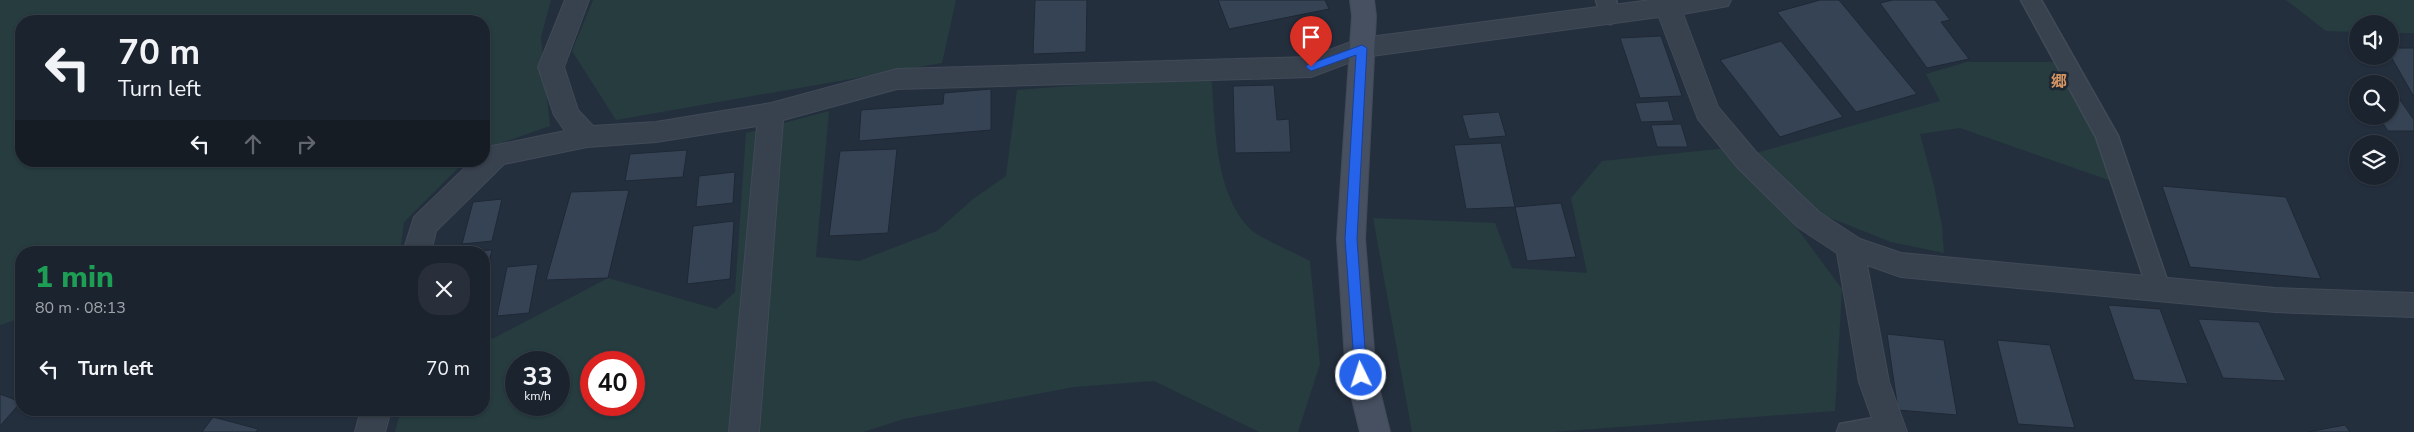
<!DOCTYPE html>
<meta charset="utf-8">
<style>
body{margin:0;font-family:"Nunito Sans","Noto Sans JP",sans-serif;background:#282f3a;color:#f1f3f6;height:100vh;display:flex;flex-direction:column;font-size:19px;white-space:nowrap}
*{box-sizing:border-box;margin:0}
p{font-size:16px;color:#a0a4aa}
.icon{flex:none;width:28px;height:28px;fill:none;stroke:currentColor;stroke-width:2;stroke-linecap:round;stroke-linejoin:round}
.map{position:relative;flex:1;overflow:hidden}
.panel{position:absolute;left:15px;top:246px;width:475px;height:170px;display:flex;flex-direction:column;background:#1b232e;border-radius:20px;box-shadow:0 1px 4px #0004,0 0 0 1px #39404a}
.panel>*{flex:none}
.banner{position:absolute;left:15px;top:15px;width:475px;height:152px;border-radius:20px;box-shadow:0 1px 4px #0004,0 0 0 1px #39404a;background:#1b232e;color:#f1f3f6;overflow:hidden}
.controls{position:absolute;left:2349px;top:15px;display:grid;gap:10px}
.controls a{display:grid;place-items:center;width:50px;height:50px;border-radius:50%;background:#1b232e;box-shadow:0 1px 4px #0004,0 0 0 1px #39404a;font-size:25px}
.speed{position:absolute;left:505px;top:351px;display:flex;gap:10px;font-size:25px;font-weight:700;text-align:center}
.speed>*{display:grid;place-content:center;width:65px;height:65px;border-radius:50%;background:#1b232e;box-shadow:0 1px 4px #0004,0 0 0 1px #39404a;line-height:1}
.speed small{font-size:12px;font-weight:400}
.speed .limit{border:8px solid #d22;background:#fff;color:#111}
.pin{position:absolute;display:grid;place-items:center;width:42px;height:42px;color:#fff;margin:-51px -21px;border-radius:50% 50% 50% 0;rotate:-45deg;box-shadow:0 0 5px #0007}
.pin .icon{rotate:45deg}
.me{position:absolute;width:55px;margin:-28px;rotate:356deg;stroke-linejoin:round;filter:drop-shadow(0 0 4px #0008)}
.turn{display:flex;align-items:center;gap:18px;height:105px;padding:0 20px;font-size:22px}
.turn .icon{width:65px;height:65px;stroke-width:2.5}
.turn b{display:block;font-size:35px;line-height:42px}
.lanes{display:flex;align-items:center;height:48px;padding:0 20px;background:#0003;justify-content:center;gap:25px;direction:ltr}
.lanes .off{opacity:.35}
.round{display:grid;place-items:center;flex:none;width:52px;height:52px;border-radius:20px;background:#282f3a}
.headline{display:flex;align-items:center;justify-content:space-between;height:85px;padding:0 20px}
h1{font-size:30px;font-weight:800;line-height:38px;color:#1e9e55}
ul{padding:0;list-style:none}
li{display:flex;align-items:center;gap:15px;height:75px;padding:0 20px}
li div{flex:1}
li b{display:block;font-size:19px}
li em{font-style:normal}
.map>svg:first-child{display:block}
</style>
<div class="map">
<svg width="2414" height="432" viewBox="0 0 2414 432">
<rect width="100%" height="100%" fill="#242f3e"/>
<path fill="#263c3f" fill-rule="evenodd" d="M0,0H551L541,37L550,126L484,149V21H21V161H465L404,222L400,252H21V318L0,325Z
M593,0H956L942,63L616,120L572,51Z
M2286,0H2414V33H2390V24H2358L2357,32L2326,31Z
M1967,62H2060L2120,184L1960,128L1920,134L1934,186L1942,226L1944,253L1891,242L1790,202L1756,153L1940,101L1926,74Z
M1211,75C1216,124 1213,189 1249,228C1259,238 1296,253 1310,261L1320,364L1298,432H1259L1154,381L1074,387L904,419L863,432H395L401,410H484V340L494,338L608,278L716,309L735,292L746,133L829,111L816,257L859,261L937,231L973,199L1006,176L1017,90ZM516,362H559V405H516ZM591,362H634V405H591Z
M1737,147L1842,289L1835,411L1553,432H1412L1373,218L1495,223L1512,268L1587,273L1571,198L1602,161Z"/>
<path fill="#364354" stroke="#1f2835" d="M1035,0H1087L1086,52L1033,54Z
M1218,0H1325L1329,9L1229,29Z
M1820,0H1839L1917,94L1856,112L1777,12Z
M1893,0H1935L1950,20L1941,22L1969,59L1927,68L1880,3Z
M1661,36L1682,96L1640,98L1620,38Z
M1781,41L1843,117L1780,137L1720,60Z
M2390,48H2414V97L2390,55Z
M1274,85L1277,120L1289,119L1291,152L1235,153L1233,86Z
M991,89V130L859,141L861,110L943,104L944,93Z
M2390,97H2398L2414,120V131H2388L2378,116H2390Z
M1668,101L1674,121L1641,122L1635,103Z
M1499,112L1506,136L1469,139L1462,115Z
M1681,124L1688,147H1657L1651,125Z
M1501,143L1515,207L1466,209L1454,145Z
M897,149L888,233L829,236L840,151Z
M687,150L683,177L625,181L630,154Z
M735,172L733,203L696,207L699,176Z
M2162,186L2286,197L2321,279L2190,267Z
M629,190L608,278L546,280L571,192Z
M502,199L492,241L462,244L473,202Z
M1561,203L1576,257L1527,261L1515,207Z
M734,221L730,279L687,284L693,226Z
M492,250L484,281V252H462Z
M538,264L529,313L497,316L507,267Z
M2108,305L2160,309L2188,384L2134,380Z
M2198,319L2259,322L2286,381L2223,378Z
M1887,334L1944,340L1957,415L1898,410Z
M1997,340L2050,345L2075,428L2018,424Z
M0,394L21,402L0,426Z
M213,417L258,429L256,432H202Z
M2345,425L2350,432H2308Z"/>
<g fill="none" stroke-linecap="round" stroke-linejoin="round">
<g stroke="#414a57" stroke-width="3">
<path id="lane" d="M1596,0H1616L1620,16L1617,21L1610,24L1603,21Z
M2021,0H2041L2118,136L2170,289L2166,296L2158,299L2150,296L2096,137Z
M1890,415L1899,418L1902,426L1900,432H1837L1840,424Z"/>
</g>
<g stroke="#414a57" stroke-width="2">
<path id="street" d="M565,0H589L564,67L578,110L593,126L656,122L771,103L897,69L1310,57L1362,38L1651,0H1731L1728,6L1683,14L1718,107L1756,152L1819,212L1860,239L1901,253L2275,288L2414,293V317L2275,312L1901,277L1867,265L1889,382L1907,432H1877L1859,382L1837,253L1799,228L1738,168L1698,119L1659,17L1364,57L1311,77L897,89L783,120L759,432H729L757,126L656,142L587,147L504,164L436,231L431,252H403L414,217L472,161H484V150L487,147L565,131L554,115L538,67Z
M361,410H391L385,432H355Z"/>
</g>
<g stroke="#414a57" stroke-width="2">
<path id="secondary" d="M1350,0H1374L1376,16L1365,239L1376,375L1390,432H1360L1346,375L1337,239L1352,16Z"/>
</g>
<use href="#lane" fill="#38414e" fill-rule="evenodd"/>
<use href="#street" fill="#38414e" fill-rule="evenodd"/>
<use href="#secondary" fill="#465061" fill-rule="evenodd"/>
</g>
<path fill="#2563eb" stroke="#184099" d="M1362,45L1367,48L1357,239L1367,375L1361,381L1355,375L1345,239L1356,55L1311,71L1306,67L1307,65Z"/>
<g text-anchor="middle" stroke-width="5" stroke-linejoin="round" paint-order="stroke">
<g font-size="16" font-weight="bold" fill="#d59563" stroke="#1d2633">
<text x="2059" y="87">郷</text>
</g>
</g>
</svg>
<div class="controls">
<a><svg class="icon" aria-label="sound" viewBox="0 0 24 24"><path d="M4 9h4l5-4v14l-5-4H4zM17 9q2 3 0 6"/></svg></a>
<a><svg class="icon" aria-label="search" viewBox="0 0 24 24"><circle cx="10" cy="10" r="6"/><path d="M15 15l6 6"/></svg></a>
<a><svg class="icon" aria-label="layers" viewBox="0 0 24 24"><path d="M12 4l9 5-9 5-9-5zM3 14l9 5 9-5"/></svg></a>
</div>
<div class="speed"><div>33<small>km/h</small></div><div class="limit">40</div></div>
<div class="pin" style="left:1311px;top:67px;background:#d93025"><svg class="icon" aria-label="arrive" viewBox="0 0 24 24"><path d="M6 21V4h12l-3 4 3 4H6"/></svg></div>
<svg class="me" style="left:1361px;top:375px" viewBox="-20 -20 40 40"><circle r="17" fill="#2563eb" stroke="#fff" stroke-width="3"/><path d="M0-11L8 9 0 5-8 9z" fill="#fff"/></svg>
<div class="banner">
<div class="turn"><svg class="icon" aria-label="left" viewBox="0 0 24 24"><path d="M17 20v-9H6M10 6l-5 5 5 5"/></svg><div><b>70 m</b>Turn left</div></div>
<div class="lanes"><svg class="icon" aria-label="left" viewBox="0 0 24 24"><path d="M17 20v-9H6M10 6l-5 5 5 5"/></svg><svg class="icon off" aria-label="ahead" viewBox="0 0 24 24"><path d="M12 20V5M6 11l6-6 6 6"/></svg><svg class="icon off" aria-label="right" viewBox="0 0 24 24"><path d="M7 20v-9h11M14 6l5 5-5 5"/></svg></div>
</div>
<section class="panel">
<div class="headline"><div><h1>1 min</h1><p>80 m · 08:13</p></div><a class="round"><svg class="icon" aria-label="close" viewBox="0 0 24 24"><path d="M6 6l12 12M18 6L6 18"/></svg></a></div>
<ul>
<li><svg class="icon" aria-label="left" viewBox="0 0 24 24"><path d="M17 20v-9H6M10 6l-5 5 5 5"/></svg><div><b>Turn left</b></div><em>70 m</em></li>
</ul>
</section>
</div>
